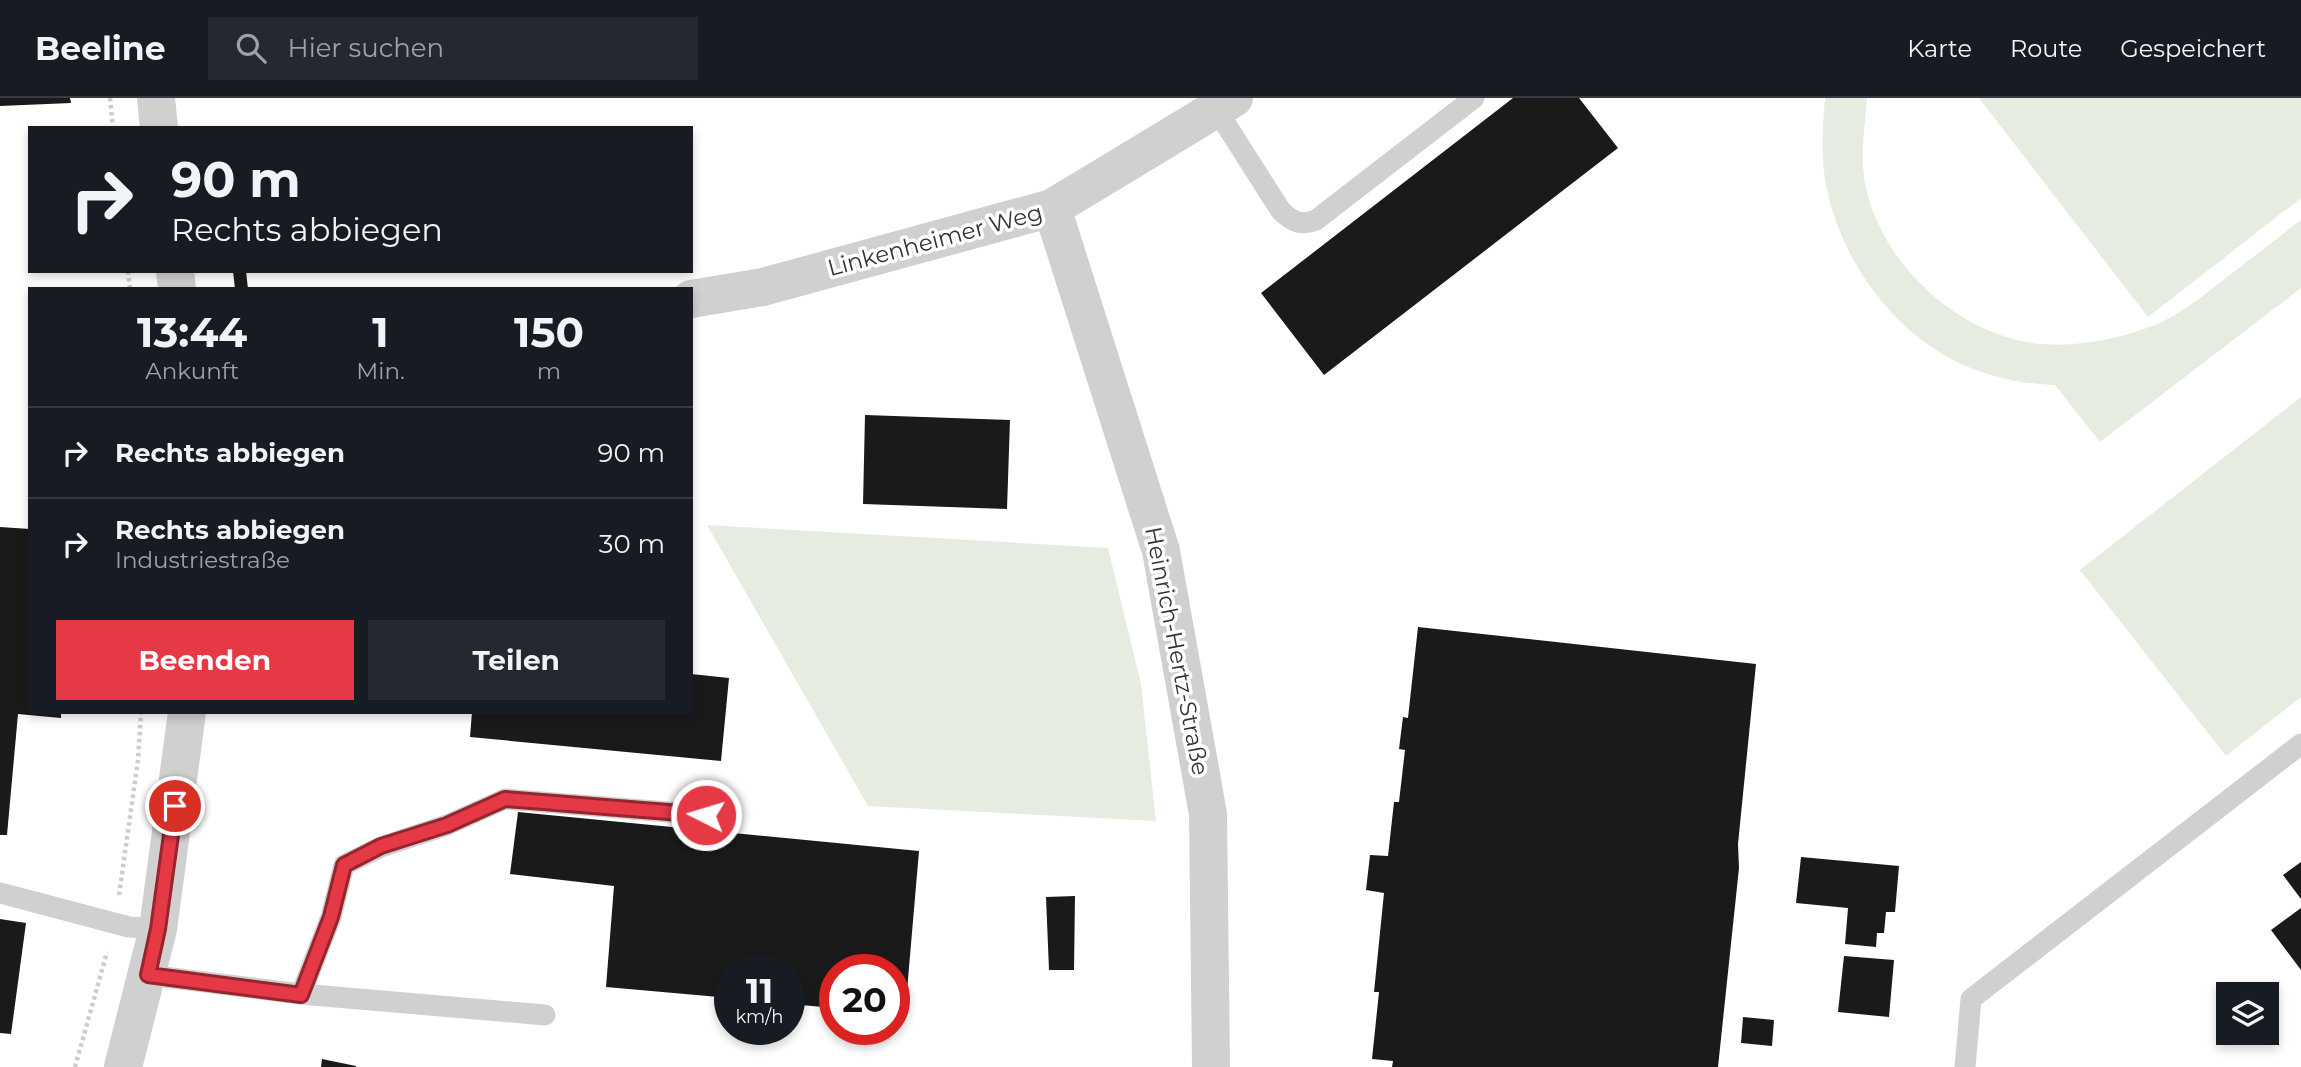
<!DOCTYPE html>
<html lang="de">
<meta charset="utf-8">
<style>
body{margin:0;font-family:Montserrat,sans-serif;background:#242831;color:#f1f3f6;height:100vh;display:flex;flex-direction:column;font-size:26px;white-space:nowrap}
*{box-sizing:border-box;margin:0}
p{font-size:23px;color:#9ea1a6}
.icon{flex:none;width:38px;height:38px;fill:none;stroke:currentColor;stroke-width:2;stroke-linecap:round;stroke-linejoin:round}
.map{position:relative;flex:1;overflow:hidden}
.side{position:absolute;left:28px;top:189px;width:665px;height:427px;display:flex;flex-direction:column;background:#171b24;border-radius:0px;box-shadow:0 4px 10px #0003}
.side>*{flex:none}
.hud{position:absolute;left:28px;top:28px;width:665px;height:147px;border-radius:0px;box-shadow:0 4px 10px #0003;background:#171b24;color:#f1f3f6;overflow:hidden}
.buttons{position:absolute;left:2216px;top:884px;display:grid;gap:14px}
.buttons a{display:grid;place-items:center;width:63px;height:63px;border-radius:0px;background:#171b24;box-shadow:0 4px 10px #0003;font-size:35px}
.speed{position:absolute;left:714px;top:856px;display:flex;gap:14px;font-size:35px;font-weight:700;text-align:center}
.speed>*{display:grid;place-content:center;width:91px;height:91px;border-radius:50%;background:#171b24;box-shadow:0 4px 10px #0003;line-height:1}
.speed small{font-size:18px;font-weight:400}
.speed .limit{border:10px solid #d22;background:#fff;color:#111}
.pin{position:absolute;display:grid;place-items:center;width:60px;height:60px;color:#fff;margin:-30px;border:4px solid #fff;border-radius:50%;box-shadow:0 2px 7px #0007}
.me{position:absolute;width:77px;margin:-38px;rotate:275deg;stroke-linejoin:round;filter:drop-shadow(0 0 5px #0008)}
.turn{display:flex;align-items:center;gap:24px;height:147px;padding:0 28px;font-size:32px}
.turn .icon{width:91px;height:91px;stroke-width:2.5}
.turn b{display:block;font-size:49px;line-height:60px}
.eta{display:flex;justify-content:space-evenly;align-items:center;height:119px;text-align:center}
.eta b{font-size:42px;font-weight:700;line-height:49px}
.button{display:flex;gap:14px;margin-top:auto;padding:14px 28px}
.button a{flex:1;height:80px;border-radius:0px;background:#e63946;color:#fff;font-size:28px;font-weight:700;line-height:80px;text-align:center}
.button a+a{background:#242831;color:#f1f3f6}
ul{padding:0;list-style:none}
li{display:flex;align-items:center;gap:21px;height:91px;padding:0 28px;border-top:2px solid #363941}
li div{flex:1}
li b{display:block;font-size:26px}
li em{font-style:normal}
header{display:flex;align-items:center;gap:42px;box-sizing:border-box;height:98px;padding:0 35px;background:#171b24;border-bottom:2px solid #363941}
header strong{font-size:33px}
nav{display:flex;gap:38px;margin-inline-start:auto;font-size:24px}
.search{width:490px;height:63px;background:#242831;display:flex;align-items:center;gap:18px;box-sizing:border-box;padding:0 24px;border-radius:0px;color:#9ea1a6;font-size:26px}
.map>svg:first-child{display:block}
</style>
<header>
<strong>Beeline</strong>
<div class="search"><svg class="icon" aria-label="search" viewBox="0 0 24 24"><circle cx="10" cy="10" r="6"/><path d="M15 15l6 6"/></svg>Hier suchen</div>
<nav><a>Karte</a><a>Route</a><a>Gespeichert</a></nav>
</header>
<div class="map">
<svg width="2301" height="969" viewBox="0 0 2301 969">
<rect width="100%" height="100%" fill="#fff"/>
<path fill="#e6ecdf" d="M1825,0H1867C1865,27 1860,57 1865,85C1880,165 1959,239 2041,246C2080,249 2119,241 2155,227C2181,216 2204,197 2226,180C2251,161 2276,141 2301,122V190L2100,344L2055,287C2012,286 1965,273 1930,248C1874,209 1833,142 1824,74C1821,49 1823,25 1825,0Z
M1979,0H2301V100L2148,219Z
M2301,299V599L2226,658L2080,472Z
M707,427L1108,450L1141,586L1156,723L868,708Z"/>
<path fill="#1a1a1a" d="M0,0H70L71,5L0,8Z
M1513,0H1579L1618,50L1324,277L1261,195Z
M233,173H246L248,191H235Z
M865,317L1010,322L1007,411L863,406Z
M0,429L30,431V614H61V620L18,616L7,737H0Z
M1418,529L1756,566L1738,746L1739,770L1718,969H1392L1393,963L1372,961L1379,894H1374L1384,795L1366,792L1370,757L1388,758L1394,704H1399L1405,652L1399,651L1403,619L1408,620Z
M691,576L729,580L721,663L470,639L472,614H691Z
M518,714L919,753L905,916L894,915V872H835V910L789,906V872H730V900L606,889L614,788L510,776Z
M1801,759L1899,768L1895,814H1886L1884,835H1877L1876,849L1845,846L1848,810L1796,805Z
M2301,764V801L2283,777Z
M1075,798L1074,872H1049L1046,799Z
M2301,810V872L2271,832Z
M0,821L26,825L11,936L0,935Z
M1844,858L1894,862L1889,919L1838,914Z
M1743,919L1774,922L1772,948L1741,945Z
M322,961L356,968V969H321Z"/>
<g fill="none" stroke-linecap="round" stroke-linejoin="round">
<path stroke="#cdcdcd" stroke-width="4.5" stroke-dasharray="3.5 3.5" stroke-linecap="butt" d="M110,0L113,30
M128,173L130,191
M119,797L138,662L141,614
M75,969L107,854"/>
<path stroke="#d0d0d0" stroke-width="21" d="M1216,11L1281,113C1293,124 1301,128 1316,122L1474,0
M0,795L129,829L158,831
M148,877L301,896L545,917
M301,896L331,819L344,767L381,749L447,727L505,701L706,717
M1965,969L1971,901L2301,646"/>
<path stroke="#d0d0d0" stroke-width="38" d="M156,0L159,30
M1052,110L1161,453L1208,716L1211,969
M175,173L177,191
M691,201L763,189L1052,110L1234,0
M123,969L158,831L187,614"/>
</g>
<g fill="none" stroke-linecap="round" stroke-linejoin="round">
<g stroke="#96252e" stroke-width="18">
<path id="route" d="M175,708L158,831L148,877L301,897L331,819L344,767L381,748L447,727L505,701L706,717"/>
</g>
<use href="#route" stroke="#e63946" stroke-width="12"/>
</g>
<g text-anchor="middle" stroke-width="7" stroke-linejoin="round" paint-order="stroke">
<g font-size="23" fill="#333" stroke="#fff">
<text transform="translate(935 142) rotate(-15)" y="8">Linkenheimer Weg</text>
<text transform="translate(1177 553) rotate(79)" y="8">Heinrich-Hertz-Straße</text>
</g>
</g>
</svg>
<div class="buttons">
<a><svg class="icon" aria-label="layers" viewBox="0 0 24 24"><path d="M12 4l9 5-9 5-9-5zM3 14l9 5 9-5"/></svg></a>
</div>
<div class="speed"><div>11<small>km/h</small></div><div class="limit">20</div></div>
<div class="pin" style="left:175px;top:708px;background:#d93025"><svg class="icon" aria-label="arrive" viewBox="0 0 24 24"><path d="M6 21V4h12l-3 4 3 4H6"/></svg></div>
<svg class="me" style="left:706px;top:717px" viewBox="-20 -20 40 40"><circle r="17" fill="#e63946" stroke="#fff" stroke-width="3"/><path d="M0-11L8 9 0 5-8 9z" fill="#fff"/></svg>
<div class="hud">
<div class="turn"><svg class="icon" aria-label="right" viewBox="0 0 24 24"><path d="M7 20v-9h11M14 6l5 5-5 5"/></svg><div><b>90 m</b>Rechts abbiegen</div></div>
</div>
<section class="side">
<div class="eta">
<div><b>13:44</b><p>Ankunft</p></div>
<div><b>1</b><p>Min.</p></div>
<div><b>150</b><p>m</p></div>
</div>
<ul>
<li><svg class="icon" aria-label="right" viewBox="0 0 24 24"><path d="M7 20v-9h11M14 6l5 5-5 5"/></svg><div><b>Rechts abbiegen</b></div><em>90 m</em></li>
<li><svg class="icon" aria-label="right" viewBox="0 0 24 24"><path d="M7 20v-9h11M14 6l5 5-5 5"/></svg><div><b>Rechts abbiegen</b><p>Industriestraße</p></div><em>30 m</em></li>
</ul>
<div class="button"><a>Beenden</a><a>Teilen</a></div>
</section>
</div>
